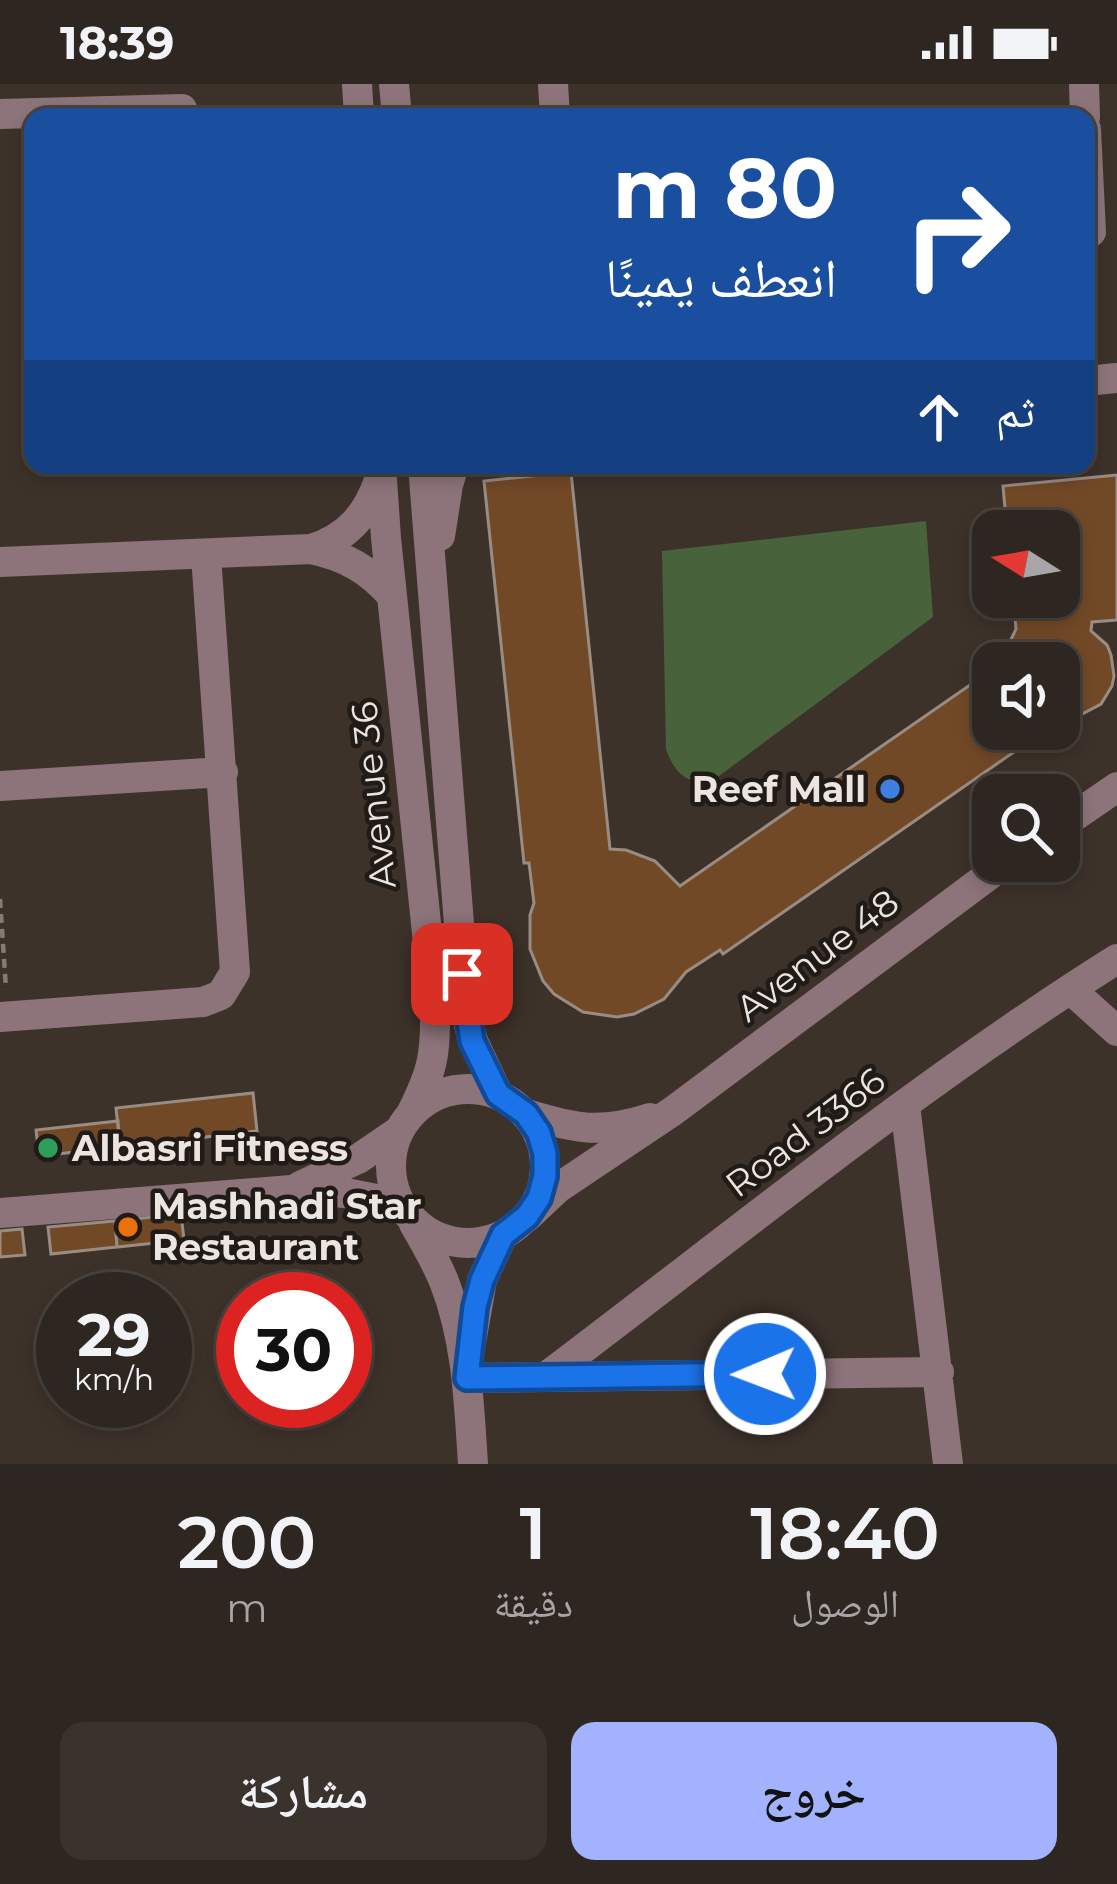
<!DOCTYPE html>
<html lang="ar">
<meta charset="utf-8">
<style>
body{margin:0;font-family:Montserrat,"Noto Naskh Arabic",sans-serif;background:#3a322d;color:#f1f3f6;direction:rtl;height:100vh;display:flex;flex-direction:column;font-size:45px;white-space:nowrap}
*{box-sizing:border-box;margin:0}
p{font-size:39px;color:#a7a5a5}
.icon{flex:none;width:66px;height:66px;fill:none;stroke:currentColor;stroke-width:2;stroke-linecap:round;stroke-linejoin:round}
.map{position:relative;height:1380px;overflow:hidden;direction:ltr}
.drawer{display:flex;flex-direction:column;background:#2e2620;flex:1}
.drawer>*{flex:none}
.guide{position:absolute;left:24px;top:24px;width:1071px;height:366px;border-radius:24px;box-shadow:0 6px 18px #0003,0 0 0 3px #49433e;direction:rtl;background:#1a4fa0;color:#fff;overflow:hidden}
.needle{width:78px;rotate:281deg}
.tools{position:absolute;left:972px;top:426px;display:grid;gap:24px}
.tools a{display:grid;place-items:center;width:108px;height:108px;border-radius:24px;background:#2e2620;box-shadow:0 6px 18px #0003,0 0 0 3px #49433e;font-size:60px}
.speed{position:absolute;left:36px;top:1188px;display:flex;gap:24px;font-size:60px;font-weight:700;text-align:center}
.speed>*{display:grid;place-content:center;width:156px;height:156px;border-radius:50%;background:#2e2620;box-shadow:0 6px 18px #0003,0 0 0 3px #49433e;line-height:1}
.speed small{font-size:30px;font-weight:400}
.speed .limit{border:18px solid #d22;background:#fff;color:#111}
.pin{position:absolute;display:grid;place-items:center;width:102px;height:102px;color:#fff;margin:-51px;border-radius:24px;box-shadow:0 6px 18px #0006}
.me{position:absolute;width:132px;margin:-66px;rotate:269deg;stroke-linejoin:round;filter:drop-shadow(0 0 9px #0008)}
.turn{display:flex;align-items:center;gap:42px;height:252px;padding:0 60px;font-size:54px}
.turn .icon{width:156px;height:156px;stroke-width:2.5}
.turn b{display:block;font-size:84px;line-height:102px}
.then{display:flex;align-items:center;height:114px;padding:0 60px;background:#0003;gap:24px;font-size:45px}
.eta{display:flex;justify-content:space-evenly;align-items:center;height:204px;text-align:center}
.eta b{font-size:72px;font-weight:600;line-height:84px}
.button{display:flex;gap:24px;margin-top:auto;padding:24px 60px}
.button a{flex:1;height:138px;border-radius:24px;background:#a2b2fd;color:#111;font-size:48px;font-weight:600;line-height:138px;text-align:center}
.button a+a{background:#3a322d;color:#f1f3f6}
.status{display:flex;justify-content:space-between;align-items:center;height:84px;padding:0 60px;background:#2e2620;direction:ltr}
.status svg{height:33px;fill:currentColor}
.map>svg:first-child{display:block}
</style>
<div class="status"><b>18:39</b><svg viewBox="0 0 49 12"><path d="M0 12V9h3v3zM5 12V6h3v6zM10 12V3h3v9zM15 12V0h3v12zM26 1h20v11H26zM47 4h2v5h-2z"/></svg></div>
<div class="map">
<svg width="1117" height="1380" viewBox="0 0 1117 1380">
<rect width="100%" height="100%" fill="#3d322a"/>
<path fill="#48623b" d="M926,437L933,533L715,695C689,704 674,689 666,665L662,467Z"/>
<path fill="#724927" stroke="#998c83" stroke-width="3" d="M571,388L610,765L626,766L655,777L680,802L993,585V645H1047L723,870L720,866L686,888L664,915L634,930L617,933L583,928L554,910L543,897L530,865V831L534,819L529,779H524L484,397Z
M1117,391V536L1092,538L1091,547L1107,561L1111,571L1114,592L1112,602L1101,620L1082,630L1062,632L1059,631V579H1000L1016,545L1013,513H1059V447H1007L1003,402Z
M253,1009L257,1047L120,1063L116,1024Z
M118,1037L120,1063L39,1072L36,1046Z
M181,1130L184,1156L117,1163L115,1137Z
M115,1137L117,1163L51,1170L48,1143Z
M22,1145L25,1171L0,1173V1147Z"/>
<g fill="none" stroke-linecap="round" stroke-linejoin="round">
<path stroke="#847b74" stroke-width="4.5" stroke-dasharray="9 6" stroke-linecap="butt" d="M0,815L6,905"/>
<path stroke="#8d747b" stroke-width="30" d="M357,0L359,33
M394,0L397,33
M553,0L555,33
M1084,0L1085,33
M0,30L182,25
M1086,45L1091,148
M1086,297L1117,294
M381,381L386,454L435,926C436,971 432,988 412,1028
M423,381L466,929L473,957L498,1010
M440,452L448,401L454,381
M311,465C347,454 367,431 379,396
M0,478L311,465C345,472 370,486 392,512
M0,702L223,688
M1059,743L1117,703
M1070,905L1117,947
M0,933L203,918L221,911L235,888L206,471
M391 1082a77 77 0 1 1 154 0a77 77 0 1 1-154 0Z
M905,1021L948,1380
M527,1030C576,1045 600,1050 650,1034
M300,1102L358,1075L399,1047
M0,1129L291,1106L346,1109L401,1120
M527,1133L558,1104L673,1027L1008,777
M414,1140C425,1159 437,1179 445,1200C467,1257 469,1319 473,1380
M470,1264L482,1196L503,1151
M547,1292C734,1151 918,1000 1117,875
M467,1294L939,1288"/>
</g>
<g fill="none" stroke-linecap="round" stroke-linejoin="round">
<g stroke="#114b97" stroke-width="30">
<path id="route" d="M462,890L472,957L498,1010L526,1030L539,1049L545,1070V1092L539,1114L527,1132L503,1151L482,1196L475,1223L467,1294L765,1290"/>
</g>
<use href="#route" stroke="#1a73e8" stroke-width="21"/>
</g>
<circle fill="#3f7fe0" stroke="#201b17" stroke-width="4.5" cx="890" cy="705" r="12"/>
<circle fill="#2e9e5b" stroke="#201b17" stroke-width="4.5" cx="48" cy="1064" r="12"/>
<circle fill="#e8710a" stroke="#201b17" stroke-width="4.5" cx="128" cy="1143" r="12"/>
<g text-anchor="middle" stroke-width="9" stroke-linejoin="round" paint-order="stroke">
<g font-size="36" font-weight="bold" fill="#ebe4df" stroke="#201b17" text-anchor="start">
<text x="866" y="718" text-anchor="end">Reef Mall</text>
<text x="72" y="1077">Albasri Fitness</text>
<text x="152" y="1135">Mashhadi Star<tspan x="152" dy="41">Restaurant</tspan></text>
</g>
<g font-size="36" fill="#ebe4df" stroke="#201b17">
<text transform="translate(373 711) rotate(-96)" y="13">Avenue 36</text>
<text transform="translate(817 871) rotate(-37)" y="13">Avenue 48</text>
<text transform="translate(805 1048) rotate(-37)" y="13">Road 3366</text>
</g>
</g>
</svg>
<div class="tools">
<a><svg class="needle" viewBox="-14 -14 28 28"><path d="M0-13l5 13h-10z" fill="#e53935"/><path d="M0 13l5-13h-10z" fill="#a7a5a5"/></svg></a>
<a><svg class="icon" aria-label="sound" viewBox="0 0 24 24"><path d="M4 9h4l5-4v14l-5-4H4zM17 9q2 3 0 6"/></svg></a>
<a><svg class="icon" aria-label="search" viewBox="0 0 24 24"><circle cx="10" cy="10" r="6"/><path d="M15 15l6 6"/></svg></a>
</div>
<div class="speed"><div>29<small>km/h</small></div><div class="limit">30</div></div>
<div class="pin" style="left:462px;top:890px;background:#d93025"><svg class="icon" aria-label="arrive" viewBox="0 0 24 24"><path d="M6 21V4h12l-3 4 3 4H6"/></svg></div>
<svg class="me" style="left:765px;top:1290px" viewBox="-20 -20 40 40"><circle r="17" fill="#1a73e8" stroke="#fff" stroke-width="3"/><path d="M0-11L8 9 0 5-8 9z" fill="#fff"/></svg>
<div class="guide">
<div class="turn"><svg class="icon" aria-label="right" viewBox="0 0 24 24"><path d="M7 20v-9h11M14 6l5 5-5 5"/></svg><div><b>80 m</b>انعطف يمينًا</div></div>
<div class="then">ثم<svg class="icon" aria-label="ahead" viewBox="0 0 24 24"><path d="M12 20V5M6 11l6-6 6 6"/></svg></div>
</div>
</div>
<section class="drawer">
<div class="eta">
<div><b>18:40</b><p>الوصول</p></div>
<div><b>1</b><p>دقيقة</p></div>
<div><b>200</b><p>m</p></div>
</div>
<div class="button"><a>خروج</a><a>مشاركة</a></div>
</section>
